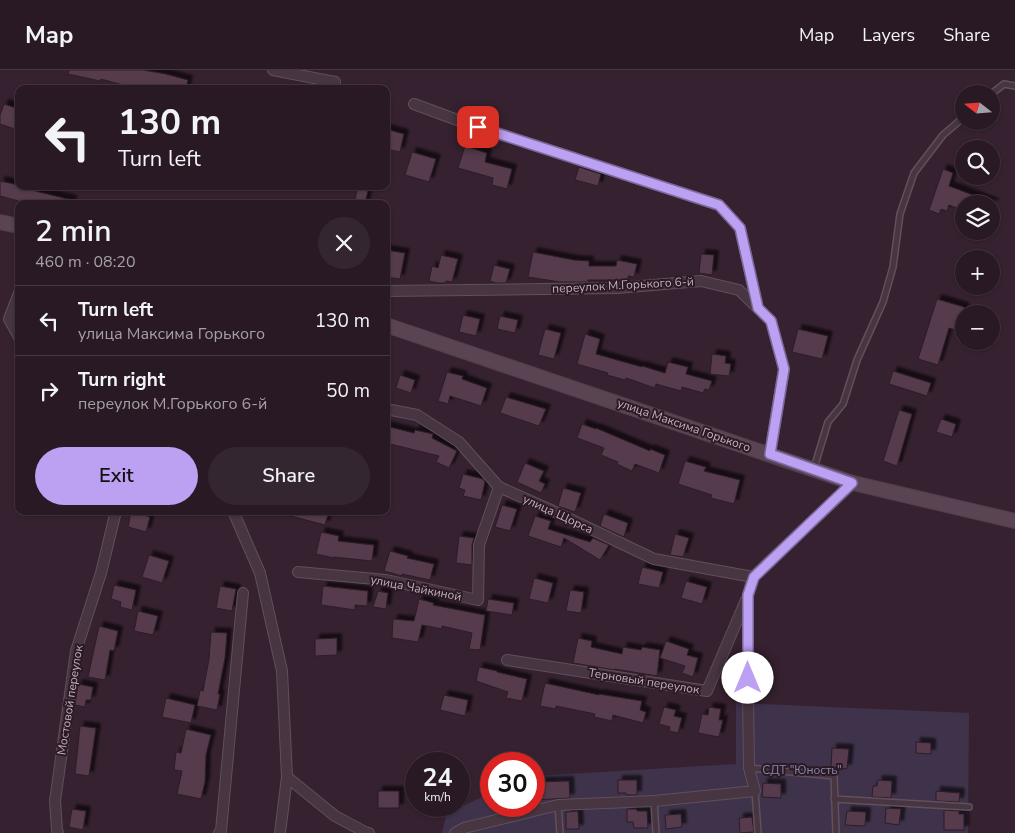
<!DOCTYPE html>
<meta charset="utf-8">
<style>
body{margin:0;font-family:"Nunito Sans",sans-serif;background:#342631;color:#f1f3f6;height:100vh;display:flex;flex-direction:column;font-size:19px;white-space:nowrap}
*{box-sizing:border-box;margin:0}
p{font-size:16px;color:#a5a0a6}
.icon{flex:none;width:28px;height:28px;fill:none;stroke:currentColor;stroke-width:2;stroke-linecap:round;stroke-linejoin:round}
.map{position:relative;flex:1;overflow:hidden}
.panel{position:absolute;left:15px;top:130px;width:375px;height:315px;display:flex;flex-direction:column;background:#281924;border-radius:10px;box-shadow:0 1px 4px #0004,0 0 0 1px #443841}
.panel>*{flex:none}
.top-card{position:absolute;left:15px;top:15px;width:375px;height:105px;border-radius:10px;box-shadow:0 1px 4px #0004,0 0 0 1px #443841;background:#281924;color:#f1f3f6;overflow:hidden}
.needle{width:32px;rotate:287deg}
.fabs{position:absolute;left:955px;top:15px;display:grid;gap:10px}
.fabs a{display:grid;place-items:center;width:45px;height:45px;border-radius:50%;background:#281924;box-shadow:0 1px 4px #0004,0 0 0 1px #443841;font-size:25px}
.speed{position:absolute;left:405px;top:682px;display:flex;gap:10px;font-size:25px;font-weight:700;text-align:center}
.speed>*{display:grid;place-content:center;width:65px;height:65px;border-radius:50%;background:#281924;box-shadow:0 1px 4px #0004,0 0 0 1px #443841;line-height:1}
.speed small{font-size:12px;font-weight:400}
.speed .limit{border:8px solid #d22;background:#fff;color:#111}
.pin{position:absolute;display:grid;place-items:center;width:42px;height:42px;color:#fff;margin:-21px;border-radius:10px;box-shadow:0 2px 8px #0006}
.me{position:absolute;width:55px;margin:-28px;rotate:0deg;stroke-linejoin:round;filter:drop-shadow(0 0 4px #0008)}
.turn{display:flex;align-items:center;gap:18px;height:105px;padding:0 20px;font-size:22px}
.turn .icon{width:65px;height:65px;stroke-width:2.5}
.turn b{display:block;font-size:35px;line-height:42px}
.round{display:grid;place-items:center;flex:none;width:52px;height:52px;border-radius:26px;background:#342631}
.head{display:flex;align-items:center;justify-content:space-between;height:85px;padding:0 20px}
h1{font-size:30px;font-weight:600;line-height:38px}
.primary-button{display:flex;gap:10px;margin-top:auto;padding:10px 20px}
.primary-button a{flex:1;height:58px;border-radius:30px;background:#bca0f2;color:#111;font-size:20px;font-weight:600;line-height:58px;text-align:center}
.primary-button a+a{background:#342631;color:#f1f3f6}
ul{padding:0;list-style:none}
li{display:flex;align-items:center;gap:15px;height:70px;padding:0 20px;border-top:1px solid #443841}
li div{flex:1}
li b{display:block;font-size:19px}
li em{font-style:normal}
header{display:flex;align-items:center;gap:30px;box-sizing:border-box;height:70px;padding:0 25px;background:#281924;border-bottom:1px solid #443841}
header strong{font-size:24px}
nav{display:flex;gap:28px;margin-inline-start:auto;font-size:18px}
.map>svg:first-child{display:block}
</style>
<header>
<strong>Map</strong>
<nav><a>Map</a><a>Layers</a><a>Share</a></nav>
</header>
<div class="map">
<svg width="1015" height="763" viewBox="0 0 1015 763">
<defs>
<filter id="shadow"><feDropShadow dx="4.5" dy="-4.5" stdDeviation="1" flood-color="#0009"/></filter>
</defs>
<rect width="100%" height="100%" fill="#362130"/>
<path fill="#3f334b" d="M736,633L969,643L968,763H442L447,743L491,723V736H534V706L736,694Z"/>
<path fill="#543a4c" stroke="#2d1c28" filter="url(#shadow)" d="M69,0H143L166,4L188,10L186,19H137L101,9L100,11L68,4Z
M4,34L19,39V48L15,59L0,54V45Z
M386,59L404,64L400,82L386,79Z
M465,76L487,83L485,92L512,99L507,119L492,115L493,108L458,98Z
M412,82L436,89L429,112L405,105Z
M579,97L601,104L598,116L575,110Z
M943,99L953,103L949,116L994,133V134H964V141L949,135L947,141L941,139L939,144L929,140Z
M0,111L19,115V116L35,119V121L72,130V134H30L0,126Z
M358,116H369L365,134H354Z
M386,180L405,183L400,209L386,207Z
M533,182L574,190L589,191V196H616L617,190L637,194L634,207L628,206L629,210H588V212H560L528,207Z
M701,184L714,185L712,205L699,203Z
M441,185L458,189L452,212L446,211L445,213H438L429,211L432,196L438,198Z
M494,195L510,199L506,213H496L490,211Z
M937,229L964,237V257L962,262L949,258L938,295L918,289Z
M463,245L480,249L476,266L459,262Z
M500,246L518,250L515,263L497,259Z
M545,259L561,263L554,289L538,285Z
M798,259L828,266L822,289L792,282Z
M585,264L600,269L596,284L642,297V296L665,303L668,292L688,297L686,304L712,311L709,320L705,319L703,323L682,317L681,321L656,314L655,318L626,308L625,310L607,305L608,303L577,294Z
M712,284L726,286L725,293L731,294L729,306L710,304Z
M893,301L931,313L927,326L889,314Z
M447,302L463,306L462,309L487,318L481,336L450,326L448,334L438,331Z
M400,305L415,310L411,323L396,318Z
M506,327L546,339L539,356L500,343Z
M899,340L912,344L897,396L883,391Z
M941,349L956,354L952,367L936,362Z
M582,354L596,359V358L650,381V379L665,385L659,403L635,394L632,401L617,394L618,392L601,385L604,378L577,368Z
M386,356L414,363L415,360L433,364L432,368L457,381L449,398L436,392L439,386L386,373Z
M685,391L706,397L704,401L740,410L734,434L711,428L712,425L678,414Z
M525,393L544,401L539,411L545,414L541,423L517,412Z
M463,404L483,409L485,412L481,430L463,426L465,420L459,418Z
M563,418L581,423L575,442L558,436Z
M502,435L517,439L510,461L495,457Z
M287,441H329L325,455L287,445Z
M131,442L150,447L146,462L128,457Z
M604,444L628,453L624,467L600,456Z
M535,446L551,451L548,459L590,472L593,468L609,475L600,490L564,468L561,477L528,466Z
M321,462L339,466L338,471L374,475L372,491L334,487V488L316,484Z
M675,464L689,468L683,487L670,485Z
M459,466L474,468L472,475V495L456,493Z
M390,481L408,486L407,488L434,494L430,510L402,504V506L384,501Z
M149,485L169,491L162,513L142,507Z
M642,497L663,502L659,518L638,514Z
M534,508L553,513L548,533L529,529Z
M686,511L707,517L702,534L681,528Z
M114,515L136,520L132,540L120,537L121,532L111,529Z
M220,516L236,519L232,541L216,538Z
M323,516L368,521L367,536L355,535V540L321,535Z
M570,520L584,522L581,543L566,541Z
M378,521L388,523L386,539L373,537Z
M419,529L434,533L433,535L485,545L480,580L469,579L472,563L442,556V559L422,555L418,572L392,568L393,549L414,551Z
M488,529L514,533L512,545L486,541Z
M138,541L158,546L153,565L134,561Z
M99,556L118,561L114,581L110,580L105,610L88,607Z
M211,562L227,563L225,588L218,624H220L217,640L197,636L200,620L203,621L209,589Z
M337,568V585L315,586V569Z
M578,568L592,571L591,577L622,584L623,577L641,580L642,577L660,580L657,606L615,599V600L573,593Z
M666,571L689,579L687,585L698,588L693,607L682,603L685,596L660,588Z
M479,597L497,601V602L527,609L522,631L506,628L508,622L476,611Z
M545,613L599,625V624L642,631L640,640L646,642L643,653L613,645L612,651L594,647L595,644L556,636V639L540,636Z
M78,614L93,617L91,630H86L85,637L75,635Z
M444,625L468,630L465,646L440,640Z
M166,628L195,635L191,653L162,647Z
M664,637L676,640L674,646L682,648L678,663L669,661L670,657L659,654Z
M709,637L721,639L719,650H723L719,667L698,663L702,644L708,645Z
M80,656L96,658L89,706L75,704Z
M186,659L211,665L206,685L205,712L201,729L177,724L182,701L174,700L176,682L181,683Z
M916,672L931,673V684L916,683Z
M832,678L849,679L847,699L831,697Z
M618,710H637V725H626V723H618Z
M878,710L892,711L891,728L872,727L873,716H877Z
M569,711L570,728L534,730V712Z
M763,713L781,714V728L762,727Z
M378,721H399V738H378Z
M936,721L960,723L959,732L936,731Z
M886,738L901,739L899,755L885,753Z
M72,739L86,741L83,760L69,757Z
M627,739H637V741H647L648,758H634L633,752H627Z
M944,740L959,741V744H964V760H944Z
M578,741L579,759H566V742Z
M847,741L866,742L865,756L845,755Z
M681,744L682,757L666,759L665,745Z
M752,747L754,762L740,763L739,748Z"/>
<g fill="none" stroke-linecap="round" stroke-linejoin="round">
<g stroke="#614f5c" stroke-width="8">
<path id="lane" d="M991,24L1004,14L1015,16
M814,398L828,352L843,334L857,290L883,232L893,197L900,144L914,103L943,65L964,47
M749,698L834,706L836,763
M755,721L758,763
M834,729L969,737
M654,731L656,763
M558,735L560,763"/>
</g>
<g stroke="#614f5c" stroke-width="12">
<path id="street" d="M273,0L335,12
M414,34L460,51L719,135L740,158L758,238
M386,221L617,218L701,211L739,220L771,251L784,299L770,384
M19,223L9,249L19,267
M386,339L417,345L459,372L499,417L551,440L654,489L753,507
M233,441L260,503L282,601L287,707L280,763
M298,502L386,510L478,530L479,475L499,417
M507,590L707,621L746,530
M287,707L335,746L365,762L369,763
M58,763L57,760L55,731L76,581L101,503L116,441
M219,763L221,761L243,523
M455,763L464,758L558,735L654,731L755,721L749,698L748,625V525L753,507L853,413"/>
</g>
<g stroke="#503e4a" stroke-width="16">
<path id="secondary" d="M0,152L19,156
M386,255L853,413L1015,451"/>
</g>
<use href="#lane" stroke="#473541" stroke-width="5"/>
<use href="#street" stroke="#473541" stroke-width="10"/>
<use href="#secondary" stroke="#5a4352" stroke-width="14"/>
</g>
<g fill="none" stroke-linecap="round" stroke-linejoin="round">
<g stroke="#7a689d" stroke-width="12">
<path id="route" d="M478,57L719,135L740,158L758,238L771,251L784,299L770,384L852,413L754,507L748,525V608"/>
</g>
<use href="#route" stroke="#bca0f2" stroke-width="9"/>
</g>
<g text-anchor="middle" stroke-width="4" stroke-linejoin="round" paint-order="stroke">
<g font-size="12" fill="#c3afbd" stroke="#2b1a26">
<text transform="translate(623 215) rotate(-3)" y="4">переулок М.Горького 6-й</text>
<text transform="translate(684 355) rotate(19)" y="4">улица Максима Горького</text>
<text transform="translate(558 444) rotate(25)" y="4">улица Щорса</text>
<text transform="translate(416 518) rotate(11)" y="4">улица Чайкиной</text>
<text transform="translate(644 611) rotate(9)" y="4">Терновый переулок</text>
<text transform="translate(70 630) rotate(-81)" y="4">Мостовой переулок</text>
</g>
<g font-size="12" fill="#8688a8" stroke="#2b1a26">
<text x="802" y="704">СДТ "Юность"</text>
</g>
</g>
</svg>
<div class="fabs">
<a><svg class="needle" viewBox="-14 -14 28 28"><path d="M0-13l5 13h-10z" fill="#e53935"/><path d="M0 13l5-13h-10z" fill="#a5a0a6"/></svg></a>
<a><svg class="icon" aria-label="search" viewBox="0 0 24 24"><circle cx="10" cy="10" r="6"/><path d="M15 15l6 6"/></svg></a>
<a><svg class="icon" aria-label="layers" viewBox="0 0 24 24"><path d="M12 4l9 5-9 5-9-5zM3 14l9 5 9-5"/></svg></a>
<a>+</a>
<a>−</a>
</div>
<div class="speed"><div>24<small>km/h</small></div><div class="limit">30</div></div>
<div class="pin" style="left:478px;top:57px;background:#d93025"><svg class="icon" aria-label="arrive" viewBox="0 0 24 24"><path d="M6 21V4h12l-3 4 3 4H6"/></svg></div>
<svg class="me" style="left:748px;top:608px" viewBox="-20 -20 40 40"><circle r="19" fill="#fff"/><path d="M0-13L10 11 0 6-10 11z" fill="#bca0f2"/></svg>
<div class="top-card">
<div class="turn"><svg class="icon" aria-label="left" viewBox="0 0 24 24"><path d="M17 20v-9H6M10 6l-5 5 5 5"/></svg><div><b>130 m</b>Turn left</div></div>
</div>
<section class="panel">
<div class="head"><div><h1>2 min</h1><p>460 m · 08:20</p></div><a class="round"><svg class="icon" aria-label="close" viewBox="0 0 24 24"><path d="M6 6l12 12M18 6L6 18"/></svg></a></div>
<ul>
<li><svg class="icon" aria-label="left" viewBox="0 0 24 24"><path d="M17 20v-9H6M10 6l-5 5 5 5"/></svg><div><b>Turn left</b><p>улица Максима Горького</p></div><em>130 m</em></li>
<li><svg class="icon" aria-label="right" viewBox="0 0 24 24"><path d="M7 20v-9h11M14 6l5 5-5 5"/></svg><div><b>Turn right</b><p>переулок М.Горького 6-й</p></div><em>50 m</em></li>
</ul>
<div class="primary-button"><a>Exit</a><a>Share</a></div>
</section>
</div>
